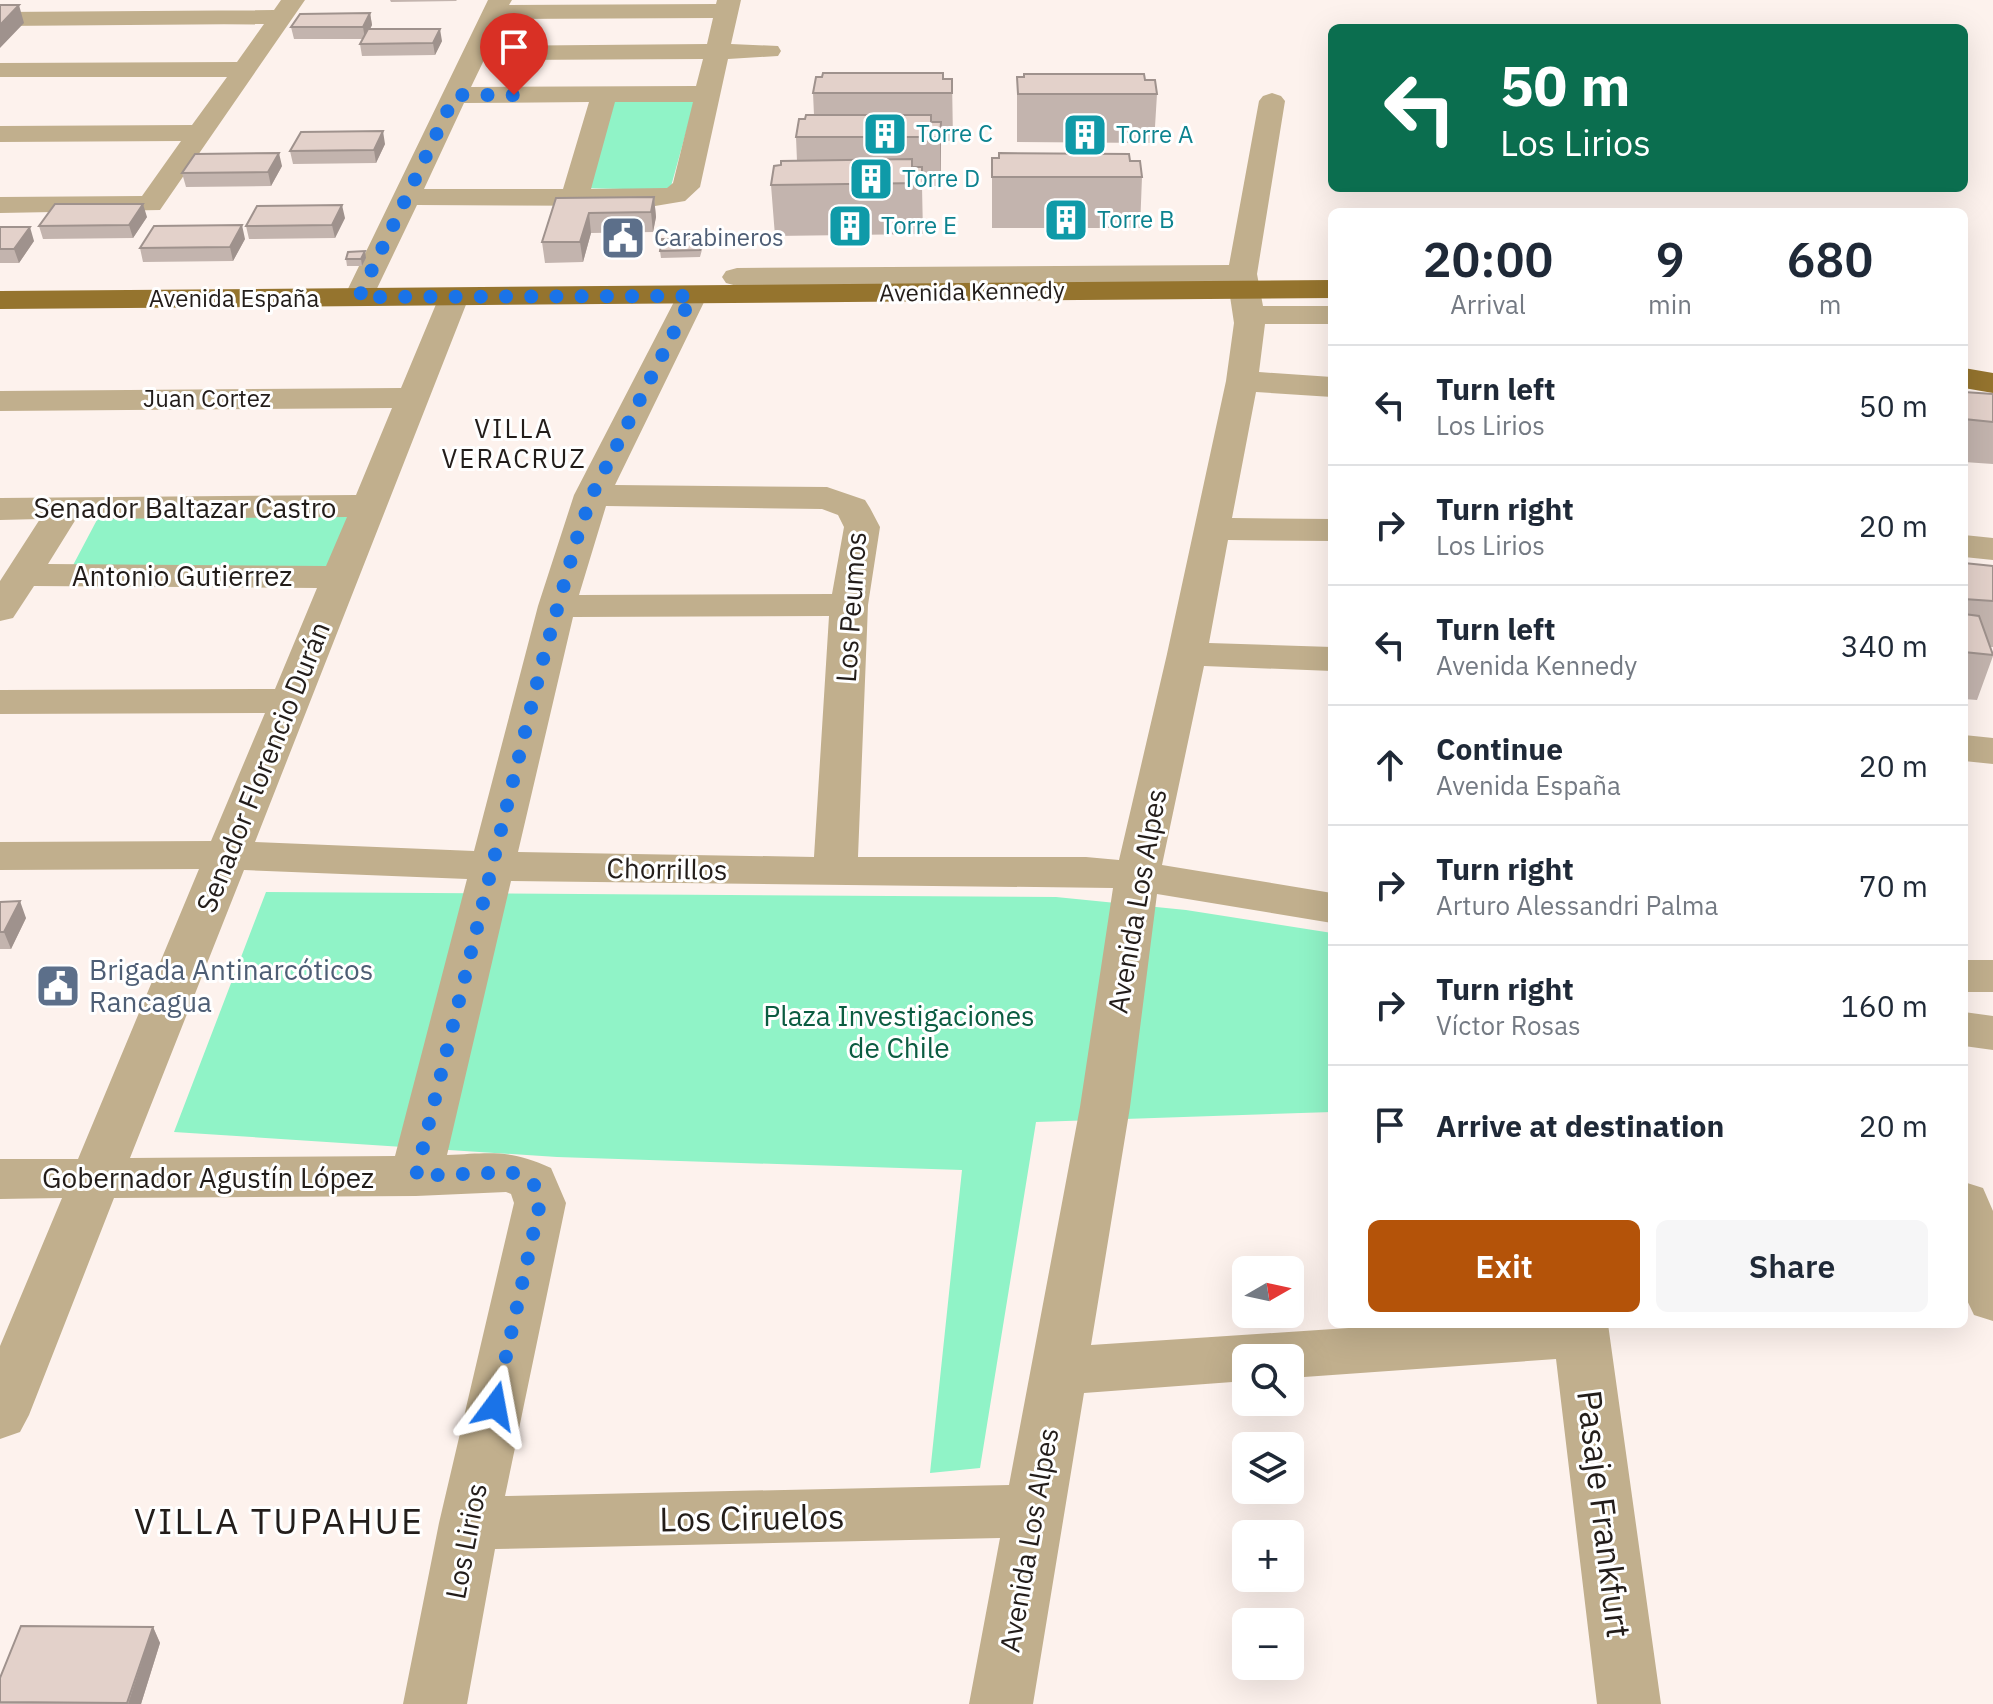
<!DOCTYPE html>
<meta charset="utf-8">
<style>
body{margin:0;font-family:"IBM Plex Sans",sans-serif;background:#f6f6f7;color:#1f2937;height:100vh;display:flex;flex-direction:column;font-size:30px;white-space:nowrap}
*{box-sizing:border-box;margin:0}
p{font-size:26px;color:#747a83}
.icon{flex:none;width:44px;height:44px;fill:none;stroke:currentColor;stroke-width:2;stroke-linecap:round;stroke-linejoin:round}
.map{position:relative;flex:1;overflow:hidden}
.panel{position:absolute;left:1328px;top:208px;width:640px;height:1120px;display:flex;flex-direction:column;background:#fff;border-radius:12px;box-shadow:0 8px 32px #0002}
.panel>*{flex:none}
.banner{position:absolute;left:1328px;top:24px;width:640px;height:168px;border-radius:12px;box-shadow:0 8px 32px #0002;background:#0b6e4f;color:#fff;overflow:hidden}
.needle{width:52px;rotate:81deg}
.fabs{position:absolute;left:1232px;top:1256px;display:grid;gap:16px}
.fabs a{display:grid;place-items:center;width:72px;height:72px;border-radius:12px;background:#fff;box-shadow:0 8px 32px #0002;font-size:40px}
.pin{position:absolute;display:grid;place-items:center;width:68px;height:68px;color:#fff;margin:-82px -34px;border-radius:50% 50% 50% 0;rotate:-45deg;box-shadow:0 0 8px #0007}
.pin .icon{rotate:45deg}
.me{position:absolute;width:88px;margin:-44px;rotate:13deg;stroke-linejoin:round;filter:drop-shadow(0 0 6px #0008)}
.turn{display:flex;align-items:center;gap:28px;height:168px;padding:0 40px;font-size:36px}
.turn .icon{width:104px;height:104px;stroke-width:2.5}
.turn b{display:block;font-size:56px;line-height:68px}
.eta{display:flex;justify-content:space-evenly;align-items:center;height:136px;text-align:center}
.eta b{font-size:48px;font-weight:600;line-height:56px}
.primary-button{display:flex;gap:16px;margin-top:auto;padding:16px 40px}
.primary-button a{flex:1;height:92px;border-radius:12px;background:#b45309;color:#fff;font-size:32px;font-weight:600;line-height:92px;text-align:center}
.primary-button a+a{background:#f6f6f7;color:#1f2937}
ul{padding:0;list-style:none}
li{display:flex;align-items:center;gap:24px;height:120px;padding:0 40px;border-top:2px solid #e0e1e3}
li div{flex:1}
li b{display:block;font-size:30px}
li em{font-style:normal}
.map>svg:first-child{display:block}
</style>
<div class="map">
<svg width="1993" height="1704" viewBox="0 0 1993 1704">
<rect width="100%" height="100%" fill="#fdf2ed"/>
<path fill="#90f3c7" d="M696,96L670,190L576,188L605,97Z
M362,513L336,568L71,569L99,516Z
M266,892L1056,897L1186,910L1332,933V1112L1036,1122L980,1468L930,1473L962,1170L557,1157L174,1132Z"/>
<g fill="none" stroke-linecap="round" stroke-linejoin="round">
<path fill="#c1af8d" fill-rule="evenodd" d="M281,0H305L160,210L0,213V197L142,196L181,141L0,142V126L192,125L227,77H0V63L237,62L264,24L0,26V12L274,10Z
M488,0H512L509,5L716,4L717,0H741L731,44L778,46L781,51L778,56L728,59L700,187L685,201L655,206L417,205L370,303L359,306L348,303L344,297ZM713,18L707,44L491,46L503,19ZM703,59L696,86L471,87L484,60ZM589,102L563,189H424L464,103ZM615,102H693L673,183L667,188L591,189Z
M1272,93L1281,96L1285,101L1257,274L1263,306H1332V324H1265L1259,372L1332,377V397L1256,392L1232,518L1332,519V541L1228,540L1209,643L1332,647V671L1204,666L1162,865L1332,893V923L1157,894L1130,1107L1091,1345L1408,1324H1608L1661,1704H1597L1556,1359L1290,1378V1358H1246V1381L1084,1393L1033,1704H969L1000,1538L495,1549L467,1704H403L439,1523L514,1203L511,1194L506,1192L416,1196L114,1198L29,1415L20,1432L0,1439V1346L62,1198L0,1199V1159H78L199,869L0,870V842L211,841L265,713L0,714V690L275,689L317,588L34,586L13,618L0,621V581L40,519L0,520V498L356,495L392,408L0,411V391L401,388L439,297L443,291L454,288L465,291L469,297L255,842L474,851L538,606L574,495L677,296L681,290L692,287L703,290L707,296L615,485L827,487L865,500L870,508L880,527L868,605L858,857H1086L1119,860L1167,654L1226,381L1234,323L1228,283L737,286L726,283L722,277L726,271L737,268L1229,265L1259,101L1263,96ZM606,506L822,509L838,515L844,527L832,594L579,595ZM347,517L326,566L48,564L76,519ZM829,616L814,857L518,852L573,617ZM244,870L467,879L395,1156L130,1158ZM511,881L1113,888L1080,1107L1009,1485L505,1496L566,1203L551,1168C509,1149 492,1153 447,1155Z
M1964,535L1993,538V560L1964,557Z
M1964,735L1993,738V764L1964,761Z
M1964,960H1993V992H1964Z
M1964,1012L1993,1016V1050L1964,1046Z
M1964,1182L1983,1188L1993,1211V1321L1974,1315L1964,1294Z"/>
<path fill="#95742e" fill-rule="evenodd" d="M1332,280V298L0,309V291Z
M1964,368L1993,373V393L1964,388Z"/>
</g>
<path fill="#c3b4ae" d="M390,0H457L456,1L391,2Z
M370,13L372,25L370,29L442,41L435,55L362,56L360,44L363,39H294L291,27Z
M822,77L952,79L953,141H941V186H922L923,234L775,236L771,185L781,165L797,161L796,137L805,119L814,115L813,93Z
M1017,77L1145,80L1157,94L1154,143L1017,142Z
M385,144L376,163L293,164L290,151Z
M992,158L1130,161L1142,177L1140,228H992Z
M282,166L271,186L186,187L182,173Z
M654,197L656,217L653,232L591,233L583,262L545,263L542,242L556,198Z
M147,217L133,238L43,239L39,226Z
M345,218L335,238L249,239L246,226Z
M0,227L34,241L19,263H0Z
M245,239L233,261L143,262L140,248Z
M702,239L703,246L700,257L661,258L660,251Z
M366,258L362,266H347L346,259Z
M1964,392L1993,394V464L1964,462Z
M1964,563L1993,566V647H1990L1993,656L1977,700L1964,699Z
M0,902L26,918L11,949H0Z
M153,1627L160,1643L141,1704H0V1702Z"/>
<path fill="#9f928d" d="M19,5L24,23L0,48V25Z
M370,13L372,25L365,39L363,27Z
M440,29L442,41L435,55L433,43Z
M941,122V186L940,137Z
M383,131L385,144L376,163L374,150Z
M279,153L282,166L271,186L268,172Z
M654,197L656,217L653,232L651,212Z
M143,204L147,217L133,238L129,225Z
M342,205L345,218L335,238L332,225Z
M589,213L591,233L583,262L580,242Z
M242,225L245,239L233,261L230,247Z
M30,227L34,241L19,263L14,249Z
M365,251L366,258L362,266L361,259Z
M20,901L26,918L11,949L4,932Z
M153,1627L160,1643L141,1704H128Z"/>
<path fill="#e3d1ca" stroke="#9f928d" stroke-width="2" d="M0,5H19L0,25Z
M370,13L363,27H291L300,14Z
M368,29H440L433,43L360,44Z
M823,73H943V79H952V93H813L816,77H822Z
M1024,74H1144L1145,80H1155L1157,94H1018L1017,77H1024Z
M806,115H931V122H941L940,137H796L799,119H805Z
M383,131L374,150L290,151L301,132Z
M279,153L268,172L182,173L195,154Z
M999,153L1129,154L1130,161H1140L1142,177H992V158H999Z
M912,159V167H922V183L771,185L774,166L781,165V161Z
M654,197L651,212L589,213L580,242H542L556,198Z
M55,204H143L129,225L39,226Z
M342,205L332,225L246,226L257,206Z
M242,225L230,247L140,248L154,226Z
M0,227H30L14,249H0Z
M662,239H702L700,250L660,251Z
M365,251L361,259H346L348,252Z
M1964,392L1993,394V422L1964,419Z
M1964,563L1993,566V601L1964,599Z
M1964,614L1979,616L1993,655L1964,652Z
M20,901L4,932H0V902Z
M21,1626L153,1627L127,1703L0,1702V1678Z"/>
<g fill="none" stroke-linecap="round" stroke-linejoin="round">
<path stroke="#1a73e8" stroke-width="14" stroke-dasharray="0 25.2" d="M495,1406L540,1203L533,1182L511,1172L416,1176L542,663L577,538L592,495L692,296L359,297L455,95H514"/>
</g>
<defs>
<g id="building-square" transform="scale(2.3)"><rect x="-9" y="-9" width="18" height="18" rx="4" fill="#0f9aa8" stroke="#fff"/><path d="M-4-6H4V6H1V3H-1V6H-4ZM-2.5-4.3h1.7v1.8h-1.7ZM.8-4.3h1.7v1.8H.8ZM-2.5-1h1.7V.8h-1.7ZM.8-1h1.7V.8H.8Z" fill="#fff"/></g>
<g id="civic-square" transform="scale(2.3)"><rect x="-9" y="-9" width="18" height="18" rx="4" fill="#5c6f8a" stroke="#fff"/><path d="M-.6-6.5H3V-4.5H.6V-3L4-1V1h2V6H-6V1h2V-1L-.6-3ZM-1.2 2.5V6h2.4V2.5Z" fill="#fff"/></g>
</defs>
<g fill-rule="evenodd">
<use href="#building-square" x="885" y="134"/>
<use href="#building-square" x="1085" y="135"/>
<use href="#building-square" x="871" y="179"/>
<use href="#building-square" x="1066" y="220"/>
<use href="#building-square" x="850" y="226"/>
<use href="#civic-square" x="623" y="238"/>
<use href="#civic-square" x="58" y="986"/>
</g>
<g text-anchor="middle" stroke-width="6" stroke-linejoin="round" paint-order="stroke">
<g font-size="24" fill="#0d838f" stroke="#fff" text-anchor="start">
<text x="916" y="142">Torre C</text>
<text x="1116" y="143">Torre A</text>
<text x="902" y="187">Torre D</text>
<text x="1097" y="228">Torre B</text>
<text x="881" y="234">Torre E</text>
</g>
<g font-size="24" fill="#4e5e75" stroke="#fff" text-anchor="start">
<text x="654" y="246">Carabineros</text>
</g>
<g font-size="24" fill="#231d1a" stroke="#fff">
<text transform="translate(972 292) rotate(-1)" y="8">Avenida Kennedy</text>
<text x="234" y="307">Avenida España</text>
<text x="207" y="407">Juan Cortez</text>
</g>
<g font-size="26" letter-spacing="2" fill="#231d1a" stroke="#fff">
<text x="514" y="438">VILLA<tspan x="514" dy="30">VERACRUZ</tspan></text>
</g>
<g font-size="28" fill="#231d1a" stroke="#fff">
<text x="185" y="518">Senador Baltazar Castro</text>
<text x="182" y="586">Antonio Gutierrez</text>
<text transform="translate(851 607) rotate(-86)" y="10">Los Peumos</text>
<text transform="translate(263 767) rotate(-68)" y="10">Senador Florencio Durán</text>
<text transform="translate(667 869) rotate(1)" y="10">Chorrillos</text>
<text transform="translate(1137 901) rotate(-80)" y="10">Avenida Los Alpes</text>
<text x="208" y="1188">Gobernador Agustín López</text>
<text transform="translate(1029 1540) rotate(-80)" y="10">Avenida Los Alpes</text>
<text transform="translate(466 1541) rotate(-79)" y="10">Los Lirios</text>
</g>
<g font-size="28" fill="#4e5e75" stroke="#fff" text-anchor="start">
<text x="89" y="980">Brigada Antinarcóticos<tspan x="89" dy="32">Rancagua</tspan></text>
</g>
<g font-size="28" fill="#0b5c41" stroke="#fff">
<text x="899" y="1026">Plaza Investigaciones<tspan x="899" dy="32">de Chile</tspan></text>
</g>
<g font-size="34" fill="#231d1a" stroke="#fff">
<text transform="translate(1604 1514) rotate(83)" y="12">Pasaje Frankfurt</text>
<text transform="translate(752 1518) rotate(-1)" y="12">Los Ciruelos</text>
</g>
<g font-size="36" letter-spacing="2" fill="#231d1a" stroke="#fff">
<text x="279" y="1534">VILLA TUPAHUE</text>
</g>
</g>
</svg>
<div class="fabs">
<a><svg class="needle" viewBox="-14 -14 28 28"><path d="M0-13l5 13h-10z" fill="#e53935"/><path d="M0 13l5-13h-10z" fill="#747a83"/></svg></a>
<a><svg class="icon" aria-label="search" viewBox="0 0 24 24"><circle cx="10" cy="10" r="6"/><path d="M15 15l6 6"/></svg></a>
<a><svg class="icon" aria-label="layers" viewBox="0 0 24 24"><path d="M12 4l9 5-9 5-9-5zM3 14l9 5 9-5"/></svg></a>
<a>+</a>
<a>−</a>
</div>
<div class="pin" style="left:514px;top:95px;background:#d93025"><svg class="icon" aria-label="arrive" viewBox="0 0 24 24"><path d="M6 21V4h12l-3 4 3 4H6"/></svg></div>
<svg class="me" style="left:495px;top:1406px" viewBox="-20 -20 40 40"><path d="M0-17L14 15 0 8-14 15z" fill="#1a73e8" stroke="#fff" stroke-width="4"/></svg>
<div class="banner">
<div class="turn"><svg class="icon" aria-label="left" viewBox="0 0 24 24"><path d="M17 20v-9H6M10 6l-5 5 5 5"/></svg><div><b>50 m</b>Los Lirios</div></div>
</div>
<section class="panel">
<div class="eta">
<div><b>20:00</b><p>Arrival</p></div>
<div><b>9</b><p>min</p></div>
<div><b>680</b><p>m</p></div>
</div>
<ul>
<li><svg class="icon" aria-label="left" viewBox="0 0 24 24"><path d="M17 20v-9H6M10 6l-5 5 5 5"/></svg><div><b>Turn left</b><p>Los Lirios</p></div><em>50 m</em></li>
<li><svg class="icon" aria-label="right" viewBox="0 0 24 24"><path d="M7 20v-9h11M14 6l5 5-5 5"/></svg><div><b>Turn right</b><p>Los Lirios</p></div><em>20 m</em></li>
<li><svg class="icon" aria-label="left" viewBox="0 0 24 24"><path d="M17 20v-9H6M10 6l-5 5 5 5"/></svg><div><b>Turn left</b><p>Avenida Kennedy</p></div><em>340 m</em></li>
<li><svg class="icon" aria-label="ahead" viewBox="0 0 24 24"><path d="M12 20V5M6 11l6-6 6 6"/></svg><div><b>Continue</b><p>Avenida España</p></div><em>20 m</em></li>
<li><svg class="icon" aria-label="right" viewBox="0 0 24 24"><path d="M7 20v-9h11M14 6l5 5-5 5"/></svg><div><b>Turn right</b><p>Arturo Alessandri Palma</p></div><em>70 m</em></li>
<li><svg class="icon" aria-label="right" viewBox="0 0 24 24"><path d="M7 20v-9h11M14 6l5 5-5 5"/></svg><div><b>Turn right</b><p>Víctor Rosas</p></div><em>160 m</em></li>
<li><svg class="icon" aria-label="arrive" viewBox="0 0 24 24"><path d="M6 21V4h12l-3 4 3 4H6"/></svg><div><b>Arrive at destination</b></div><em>20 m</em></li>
</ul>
<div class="primary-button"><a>Exit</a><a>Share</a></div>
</section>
</div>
